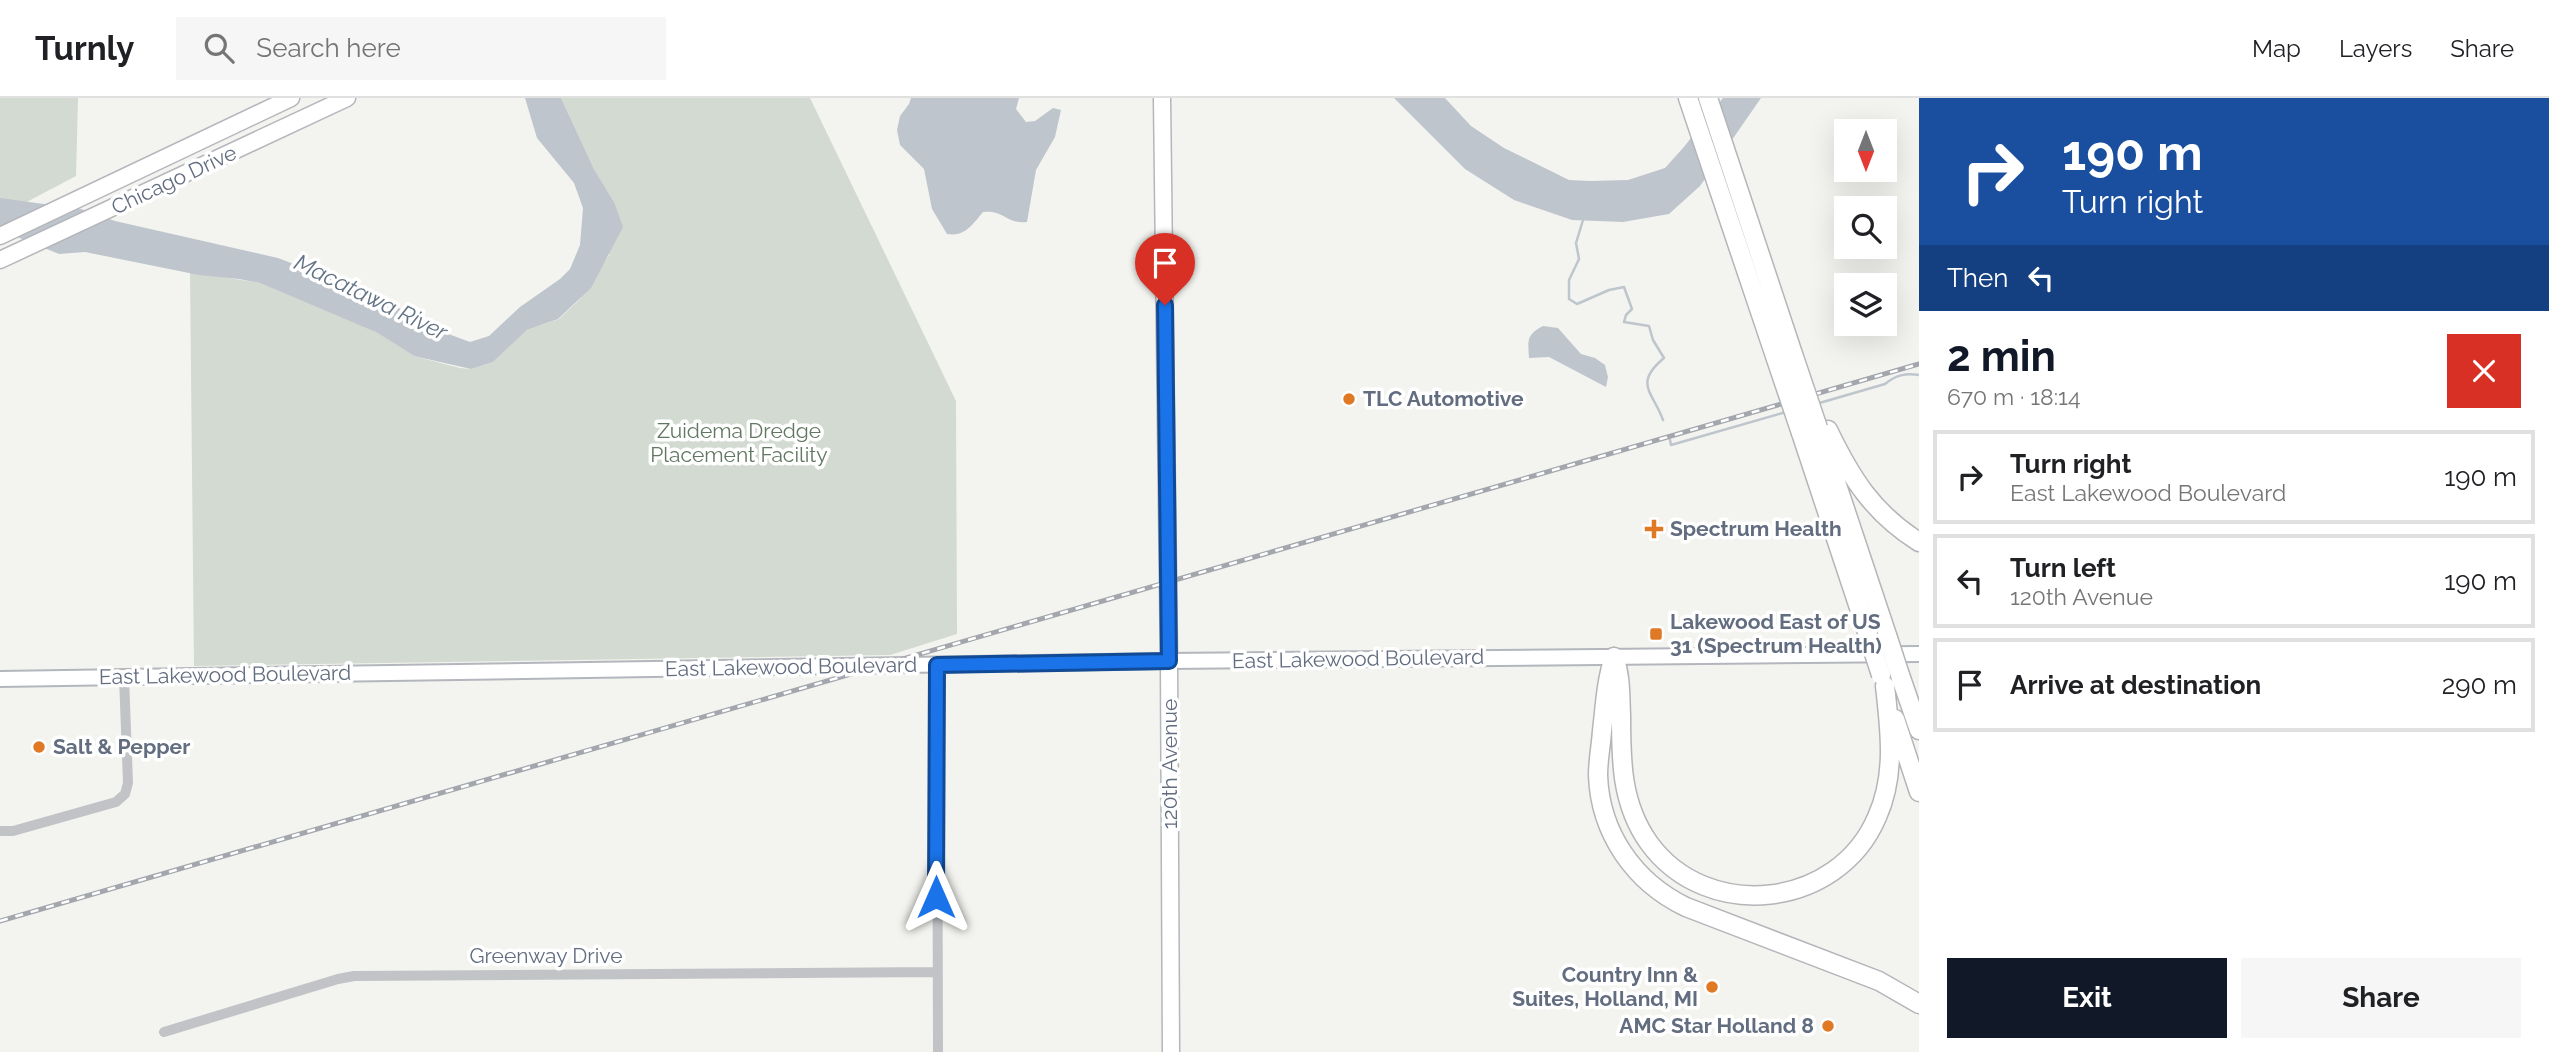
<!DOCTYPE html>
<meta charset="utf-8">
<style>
body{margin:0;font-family:Raleway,sans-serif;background:#f6f6f6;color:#202124;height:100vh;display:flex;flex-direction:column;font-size:26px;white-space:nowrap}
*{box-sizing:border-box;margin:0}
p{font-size:23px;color:#757577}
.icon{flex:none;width:38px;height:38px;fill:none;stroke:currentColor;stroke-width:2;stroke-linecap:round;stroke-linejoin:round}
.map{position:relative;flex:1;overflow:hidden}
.sheet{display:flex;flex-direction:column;background:#fff;width:630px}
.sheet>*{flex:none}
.top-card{background:#1a4fa0;color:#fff;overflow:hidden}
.needle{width:46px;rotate:180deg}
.tools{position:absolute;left:1834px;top:21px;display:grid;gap:14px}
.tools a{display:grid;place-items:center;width:63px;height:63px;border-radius:0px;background:#fff;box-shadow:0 7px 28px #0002;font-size:35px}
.pin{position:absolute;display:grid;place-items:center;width:60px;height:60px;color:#fff;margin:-72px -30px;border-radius:50% 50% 50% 0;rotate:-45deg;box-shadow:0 0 7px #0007}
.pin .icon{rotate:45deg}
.me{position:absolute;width:77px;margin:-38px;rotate:0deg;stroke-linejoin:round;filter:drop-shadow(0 0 5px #0008)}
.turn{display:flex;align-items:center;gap:24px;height:147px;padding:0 28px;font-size:32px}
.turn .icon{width:91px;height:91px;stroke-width:2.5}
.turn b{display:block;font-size:49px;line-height:60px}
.then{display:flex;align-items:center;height:66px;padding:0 28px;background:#0003;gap:14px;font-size:26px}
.round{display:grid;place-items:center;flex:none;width:74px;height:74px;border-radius:0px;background:#f6f6f6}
.summary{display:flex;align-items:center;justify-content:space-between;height:119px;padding:0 28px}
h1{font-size:42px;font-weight:700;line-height:52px;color:#111827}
.cta{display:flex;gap:14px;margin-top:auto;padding:14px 28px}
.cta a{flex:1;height:80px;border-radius:0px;background:#111827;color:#fff;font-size:28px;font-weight:700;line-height:80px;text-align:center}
.cta a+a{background:#f6f6f6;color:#202124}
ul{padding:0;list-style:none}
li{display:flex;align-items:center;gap:21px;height:94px;margin:0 14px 10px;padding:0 14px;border:4px solid #e0e0e0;border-radius:0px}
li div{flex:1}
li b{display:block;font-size:26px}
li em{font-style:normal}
header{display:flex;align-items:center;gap:42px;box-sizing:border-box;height:98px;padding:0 35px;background:#fff;border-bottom:2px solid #e0e0e0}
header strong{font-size:33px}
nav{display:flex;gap:38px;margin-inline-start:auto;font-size:24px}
.search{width:490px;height:63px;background:#f6f6f6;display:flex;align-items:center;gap:18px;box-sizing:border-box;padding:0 24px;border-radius:0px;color:#757577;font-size:26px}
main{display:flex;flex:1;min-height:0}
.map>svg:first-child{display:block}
</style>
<header>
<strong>Turnly</strong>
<div class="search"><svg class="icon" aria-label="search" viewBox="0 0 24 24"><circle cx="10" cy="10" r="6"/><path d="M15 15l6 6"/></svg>Search here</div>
<nav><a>Map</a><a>Layers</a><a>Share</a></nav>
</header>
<main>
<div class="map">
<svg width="1919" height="954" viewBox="0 0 1919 954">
<rect width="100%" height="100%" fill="#f3f4ef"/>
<path fill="#d2dad1" d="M0,0H78L76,78L4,116H0Z
M561,0H810L956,303L957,536L890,557L194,568L190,174L260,185L373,232L414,258L460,270L471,271L493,264L527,232L559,221L580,201L609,157L614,104L594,71Z"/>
<path fill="#bec5cc" d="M525,0H561L594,71L614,104L623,129L591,190L558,221L527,232L493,264L471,271L414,258L376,234L260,185L239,181L199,177L85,154L59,156L0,132V100L81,111L115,123L278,160L380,199L435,231L470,244L489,238L520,209L560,181L570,171L580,147L583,110L574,85L537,40Z
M911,0H1019L1016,11L1026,24L1035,23L1053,10L1061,12L1055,39L1036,72L1027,124C1005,126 1005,112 983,114C972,127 965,139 947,136L932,111L924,71L900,47L897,32L900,18L909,6Z
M1394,0H1445L1471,28L1504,50L1569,82L1590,83L1628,82L1665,70L1683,50L1723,0H1761L1700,88L1669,116L1623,124L1572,122L1514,102L1465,71Z
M1543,228L1558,230L1581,256L1595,260L1605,267L1608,279L1606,289L1549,259L1529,260C1528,242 1526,237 1543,228Z"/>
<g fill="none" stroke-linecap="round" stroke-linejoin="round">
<path stroke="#bec5cc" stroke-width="2.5" d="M1583,122L1576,145L1579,161L1569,182V201L1577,206L1609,192L1624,189L1632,211L1626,217L1624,224L1649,228L1653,242L1664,260C1633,286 1653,294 1663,322
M1816,306L1885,286C1896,277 1905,275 1919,277
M1670,342L1671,347L1786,314"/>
<g stroke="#b3b6bc" stroke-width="18">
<path id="secondary" d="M0,581L1169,563L1919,556"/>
</g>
<g stroke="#b4b6bb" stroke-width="19">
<path id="primary" d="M1162,0L1169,563L1171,954
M0,138L291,0
M0,162L347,0"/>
</g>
<g stroke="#b3b5b9" stroke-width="21">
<path id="highway" d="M1688,0L1776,261
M1708,0L1793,256
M1818,330L1887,537
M1828,332C1851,380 1873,415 1919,444
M1801,335L1868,537
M1614,559C1621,578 1620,596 1621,617C1621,662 1621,706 1649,745C1707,825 1838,811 1877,719C1896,677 1890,633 1885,588
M1614,559C1606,583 1605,608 1602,633C1601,648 1598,662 1598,677C1600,735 1634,784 1686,809L1879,883L1919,906
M1900,577L1919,632
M1895,621L1919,694"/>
</g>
<path stroke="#c1c3c7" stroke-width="10" d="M937,567L938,954
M0,733H13L116,704L125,696L128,685L124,579
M164,934L338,881L354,878L936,874"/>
<use href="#secondary" stroke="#fff" stroke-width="14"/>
<use href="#primary" stroke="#fff" stroke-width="16"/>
<use href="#highway" stroke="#fff" stroke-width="18"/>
<g stroke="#a3a6ad" stroke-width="5">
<path id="rail" d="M0,823L1919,266"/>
</g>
<use href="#rail" stroke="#fff" stroke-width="2.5" stroke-dasharray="8" stroke-linecap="butt"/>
<g stroke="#b3b5b9" stroke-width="21" stroke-linecap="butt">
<path id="highway-bridge" d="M1793,256L1818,330
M1776,261L1801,335
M1868,537L1881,577
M1887,537L1900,577"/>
</g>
<use href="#highway-bridge" stroke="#fff" stroke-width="18"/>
</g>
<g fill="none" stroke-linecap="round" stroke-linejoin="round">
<g stroke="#114b97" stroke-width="18">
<path id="route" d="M936,799L937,567L1169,563L1165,207"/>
</g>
<use href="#route" stroke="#1a73e8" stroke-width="12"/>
</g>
<g fill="#df7924" stroke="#fff" stroke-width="2.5">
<circle cx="1349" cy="301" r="7"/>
<path d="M1650.5 420.5h7v7h7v7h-7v7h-7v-7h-7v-7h7z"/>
<rect x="1649" y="529" width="14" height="14" rx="3.5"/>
<circle cx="39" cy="649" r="7"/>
<circle cx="1712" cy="889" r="7"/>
<circle cx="1828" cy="928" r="7"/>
</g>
<g text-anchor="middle" stroke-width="7" stroke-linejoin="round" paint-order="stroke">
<g font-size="21" fill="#636d80" stroke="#fff">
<text transform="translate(174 82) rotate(-25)" y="7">Chicago Drive</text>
<text transform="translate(1358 561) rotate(-1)" y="7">East Lakewood Boulevard</text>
<text transform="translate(791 569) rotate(-1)" y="7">East Lakewood Boulevard</text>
<text transform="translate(225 577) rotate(-1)" y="7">East Lakewood Boulevard</text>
<text transform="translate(1170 666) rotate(-90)" y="7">120th Avenue</text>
<text x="546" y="865">Greenway Drive</text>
</g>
<g font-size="21" font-weight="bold" fill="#636d80" stroke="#fff" text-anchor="start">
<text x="1363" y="308">TLC Automotive</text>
<text x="1670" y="438">Spectrum Health</text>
<text x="1670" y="531">Lakewood East of US<tspan x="1670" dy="24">31 (Spectrum Health)</tspan></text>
<text x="53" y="656">Salt &amp; Pepper</text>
<text x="1698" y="884" text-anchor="end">Country Inn &amp;<tspan x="1698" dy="24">Suites, Holland, MI</tspan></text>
<text x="1814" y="935" text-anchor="end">AMC Star Holland 8</text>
</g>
<g font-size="21" fill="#627762" stroke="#fff">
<text x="739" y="340">Zuidema Dredge<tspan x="739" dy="24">Placement Facility</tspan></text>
</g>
<g font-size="23" font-style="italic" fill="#637485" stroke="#fff">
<text transform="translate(371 199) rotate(26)" y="8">Macatawa River</text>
</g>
</g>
</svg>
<div class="tools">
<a><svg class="needle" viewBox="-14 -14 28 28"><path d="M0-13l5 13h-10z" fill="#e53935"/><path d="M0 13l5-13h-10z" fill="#757577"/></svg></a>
<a><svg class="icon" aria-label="search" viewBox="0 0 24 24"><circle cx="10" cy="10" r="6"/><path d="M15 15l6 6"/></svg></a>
<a><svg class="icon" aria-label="layers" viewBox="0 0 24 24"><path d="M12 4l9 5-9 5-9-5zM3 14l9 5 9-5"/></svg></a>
</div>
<div class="pin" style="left:1165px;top:207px;background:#d93025"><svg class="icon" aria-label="arrive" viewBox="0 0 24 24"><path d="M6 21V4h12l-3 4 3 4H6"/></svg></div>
<svg class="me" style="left:936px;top:799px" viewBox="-20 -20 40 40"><path d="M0-17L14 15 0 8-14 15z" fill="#1a73e8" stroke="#fff" stroke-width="4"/></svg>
</div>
<section class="sheet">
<div class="top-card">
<div class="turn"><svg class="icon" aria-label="right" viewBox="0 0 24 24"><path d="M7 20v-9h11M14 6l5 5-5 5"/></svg><div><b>190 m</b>Turn right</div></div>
<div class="then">Then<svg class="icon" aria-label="left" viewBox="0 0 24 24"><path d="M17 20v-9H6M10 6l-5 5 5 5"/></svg></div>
</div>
<div class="summary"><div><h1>2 min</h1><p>670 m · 18:14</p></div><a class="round" style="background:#d93025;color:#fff"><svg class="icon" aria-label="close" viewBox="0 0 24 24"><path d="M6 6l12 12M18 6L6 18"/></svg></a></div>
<ul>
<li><svg class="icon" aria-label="right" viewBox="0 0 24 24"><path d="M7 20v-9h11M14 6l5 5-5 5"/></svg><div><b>Turn right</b><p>East Lakewood Boulevard</p></div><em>190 m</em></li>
<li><svg class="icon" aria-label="left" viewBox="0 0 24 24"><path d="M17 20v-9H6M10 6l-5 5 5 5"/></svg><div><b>Turn left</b><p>120th Avenue</p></div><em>190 m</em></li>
<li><svg class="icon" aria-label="arrive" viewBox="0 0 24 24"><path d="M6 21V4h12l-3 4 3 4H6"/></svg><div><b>Arrive at destination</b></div><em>290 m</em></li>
</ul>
<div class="cta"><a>Exit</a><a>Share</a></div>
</section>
</main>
